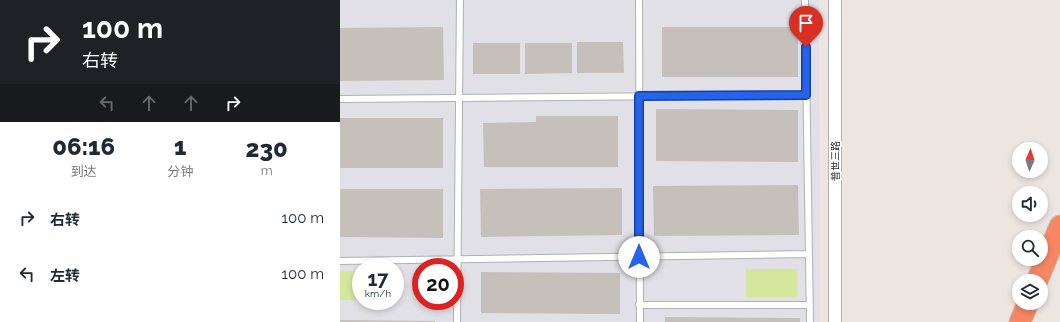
<!DOCTYPE html>
<html lang="zh">
<meta charset="utf-8">
<style>
body{margin:0;font-family:Raleway,"Noto Sans SC",sans-serif;background:#f6f6f7;color:#1f2937;height:100vh;display:flex;flex-direction:column;font-size:15px;white-space:nowrap}
*{box-sizing:border-box;margin:0}
p{font-size:13px;color:#747a83}
.icon{flex:none;width:22px;height:22px;fill:none;stroke:currentColor;stroke-width:2;stroke-linecap:round;stroke-linejoin:round}
.map{position:relative;flex:1;overflow:hidden}
.panel{display:flex;flex-direction:column;background:#fff;width:340px}
.panel>*{flex:none}
.banner{background:#202124;color:#fff;overflow:hidden}
.needle{width:26px;rotate:3deg}
.tools{position:absolute;left:672px;top:142px;display:grid;gap:8px}
.tools a{display:grid;place-items:center;width:36px;height:36px;border-radius:50%;background:#fff;box-shadow:0 2px 6px #0003;font-size:20px}
.speed{position:absolute;left:12px;top:258px;display:flex;gap:8px;font-size:20px;font-weight:700;text-align:center}
.speed>*{display:grid;place-content:center;width:52px;height:52px;border-radius:50%;background:#fff;box-shadow:0 2px 6px #0003;line-height:1}
.speed small{font-size:10px;font-weight:400}
.speed .limit{border:6px solid #d22;background:#fff;color:#111}
.pin{position:absolute;display:grid;place-items:center;width:34px;height:34px;color:#fff;margin:-41px -17px;border-radius:50% 50% 50% 0;rotate:-45deg;box-shadow:0 0 4px #0007}
.pin .icon{rotate:45deg}
.me{position:absolute;width:44px;margin:-22px;rotate:0deg;stroke-linejoin:round;filter:drop-shadow(0 0 3px #0008)}
.turn{display:flex;align-items:center;gap:14px;height:84px;padding:0 16px;font-size:18px}
.turn .icon{width:52px;height:52px;stroke-width:2.5}
.turn b{display:block;font-size:28px;line-height:34px}
.lanes{display:flex;align-items:center;height:38px;padding:0 16px;background:#0003;justify-content:center;gap:20px;direction:ltr}
.lanes .off{opacity:.35}
.eta{display:flex;justify-content:space-evenly;align-items:center;height:68px;text-align:center}
.eta b{font-size:24px;font-weight:800;line-height:28px}
ul{padding:0;list-style:none}
li{display:flex;align-items:center;gap:12px;height:56px;padding:0 16px}
li div{flex:1}
li b{display:block;font-size:15px}
li em{font-style:normal}
main{display:flex;flex:1;min-height:0}
.map>svg:first-child{display:block}
</style>
<main>
<section class="panel">
<div class="banner">
<div class="turn"><svg class="icon" aria-label="right" viewBox="0 0 24 24"><path d="M7 20v-9h11M14 6l5 5-5 5"/></svg><div><b>100 m</b>右转</div></div>
<div class="lanes"><svg class="icon off" aria-label="left" viewBox="0 0 24 24"><path d="M17 20v-9H6M10 6l-5 5 5 5"/></svg><svg class="icon off" aria-label="ahead" viewBox="0 0 24 24"><path d="M12 20V5M6 11l6-6 6 6"/></svg><svg class="icon off" aria-label="ahead" viewBox="0 0 24 24"><path d="M12 20V5M6 11l6-6 6 6"/></svg><svg class="icon" aria-label="right" viewBox="0 0 24 24"><path d="M7 20v-9h11M14 6l5 5-5 5"/></svg></div>
</div>
<div class="eta">
<div><b>06:16</b><p>到达</p></div>
<div><b>1</b><p>分钟</p></div>
<div><b>230</b><p>m</p></div>
</div>
<ul>
<li><svg class="icon" aria-label="right" viewBox="0 0 24 24"><path d="M7 20v-9h11M14 6l5 5-5 5"/></svg><div><b>右转</b></div><em>100 m</em></li>
<li><svg class="icon" aria-label="left" viewBox="0 0 24 24"><path d="M17 20v-9H6M10 6l-5 5 5 5"/></svg><div><b>左转</b></div><em>100 m</em></li>
</ul>
</section>
<div class="map">
<svg width="720" height="322" viewBox="0 0 720 322">
<rect width="100%" height="100%" fill="#ede5e0"/>
<path fill="#e0e0e6" fill-rule="evenodd" d="M0,0H479L480,322H0ZM21,267H55V301H21ZM81,267H115V301H81Z"/>
<path fill="#d5e79c" d="M406,269H457V297H406Z
M0,271H16L17,300H0Z"/>
<path fill="#c6c0bb" d="M103,27L104,80L0,81V28Z
M322,27H458V77H322Z
M237,42H283L284,73H237Z
M133,43H180V74H133Z
M185,43H232V73L185,74Z
M316,109L458,110V162L316,161Z
M196,116H278V167H144L143,123L196,122Z
M0,118H103V168H0Z
M458,185L459,235L314,236L313,186Z
M282,188V235L141,237L140,189Z
M0,189H103V238L0,237Z
M141,272L280,273V314L141,313Z
M325,317L460,318V322H325Z
M0,320L95,321V322H0Z"/>
<g fill="none" stroke-linecap="round" stroke-linejoin="round">
<g stroke="#adb1b8" stroke-width="8">
<path id="service" d="M299,0L300,322
M465,0L470,322
M0,99L467,95
M0,261L469,254
M299,305H470
M117,322L120,0"/>
</g>
<g stroke="#adb1b8" stroke-width="14">
<path id="minor" d="M495,322V0"/>
</g>
<g stroke="#c4c4c4" stroke-width="23">
<path id="motorway" d="M697,281L720,226
M680,322L688,303"/>
</g>
<use href="#service" stroke="#fff" stroke-width="6"/>
<use href="#minor" stroke="#fff" stroke-width="12"/>
<use href="#motorway" stroke="#f68762" stroke-width="21"/>
</g>
<g fill="none" stroke-linecap="round" stroke-linejoin="round">
<g stroke="#184099" stroke-width="10">
<path id="route" d="M299,257V96L466,95V47"/>
</g>
<use href="#route" stroke="#2563eb" stroke-width="7"/>
</g>
<g text-anchor="middle" stroke-width="3.5" stroke-linejoin="round" paint-order="stroke">
<g font-size="10" fill="#2d2d2d" stroke="#fff">
<text transform="translate(495 161) rotate(-90)" y="4">普世三路</text>
</g>
</g>
</svg>
<div class="tools">
<a><svg class="needle" viewBox="-14 -14 28 28"><path d="M0-13l5 13h-10z" fill="#e53935"/><path d="M0 13l5-13h-10z" fill="#747a83"/></svg></a>
<a><svg class="icon" aria-label="sound" viewBox="0 0 24 24"><path d="M4 9h4l5-4v14l-5-4H4zM17 9q2 3 0 6"/></svg></a>
<a><svg class="icon" aria-label="search" viewBox="0 0 24 24"><circle cx="10" cy="10" r="6"/><path d="M15 15l6 6"/></svg></a>
<a><svg class="icon" aria-label="layers" viewBox="0 0 24 24"><path d="M12 4l9 5-9 5-9-5zM3 14l9 5 9-5"/></svg></a>
</div>
<div class="speed"><div>17<small>km/h</small></div><div class="limit">20</div></div>
<div class="pin" style="left:466px;top:47px;background:#d93025"><svg class="icon" aria-label="arrive" viewBox="0 0 24 24"><path d="M6 21V4h12l-3 4 3 4H6"/></svg></div>
<svg class="me" style="left:299px;top:257px" viewBox="-20 -20 40 40"><circle r="19" fill="#fff"/><path d="M0-13L10 11 0 6-10 11z" fill="#2563eb"/></svg>
</div>
</main>
